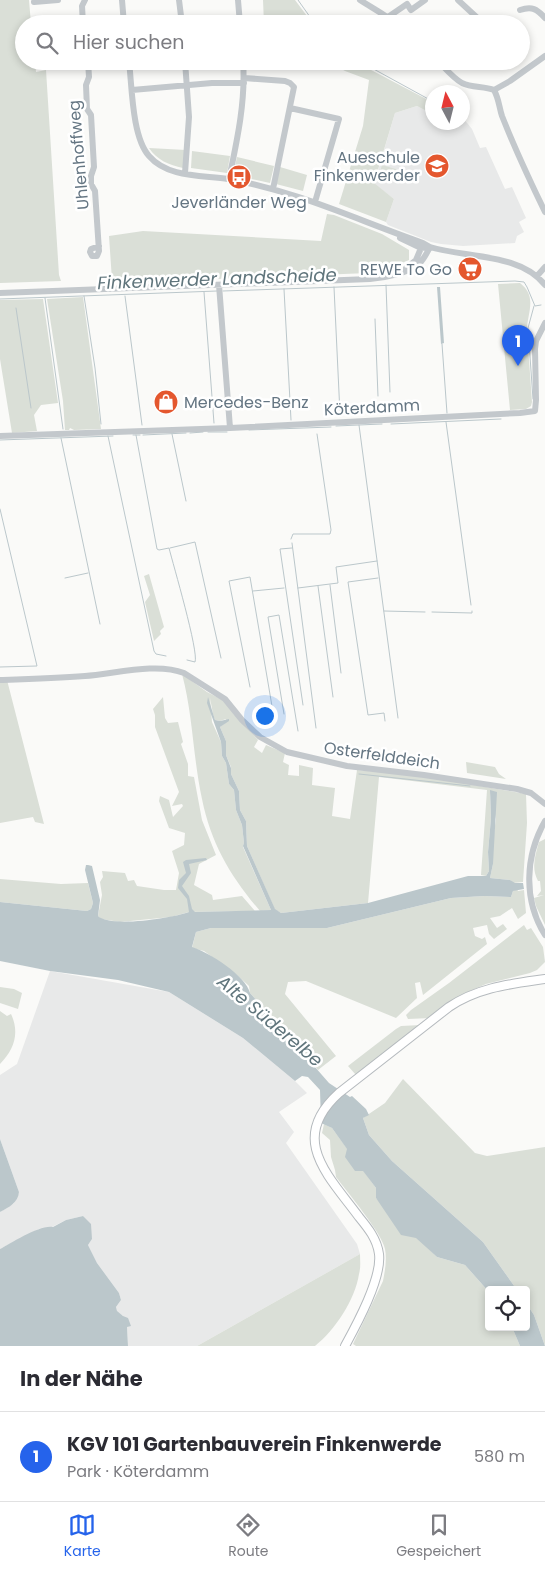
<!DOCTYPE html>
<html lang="de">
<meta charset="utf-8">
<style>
:root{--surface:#fff;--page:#f2f2f3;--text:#2b2b33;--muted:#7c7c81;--line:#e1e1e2;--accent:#2563eb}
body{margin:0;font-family:Poppins,sans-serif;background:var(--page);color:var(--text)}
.controls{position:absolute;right:15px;bottom:15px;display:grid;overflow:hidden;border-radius:5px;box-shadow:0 2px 8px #0003}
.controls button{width:45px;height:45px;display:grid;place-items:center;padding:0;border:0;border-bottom:1px solid var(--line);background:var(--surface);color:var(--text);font:25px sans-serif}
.compass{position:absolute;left:425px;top:85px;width:45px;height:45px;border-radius:50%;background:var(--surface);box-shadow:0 2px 8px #0003;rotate:353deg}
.you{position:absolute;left:264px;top:715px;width:18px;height:18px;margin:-12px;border:4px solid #fff;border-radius:50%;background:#1a73e8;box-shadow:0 0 0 8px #1a73e833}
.badge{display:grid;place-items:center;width:32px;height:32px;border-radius:50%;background:var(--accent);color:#fff;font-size:16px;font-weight:700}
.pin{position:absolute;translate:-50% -41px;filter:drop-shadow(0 1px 2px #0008)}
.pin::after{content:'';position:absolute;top:26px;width:18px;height:15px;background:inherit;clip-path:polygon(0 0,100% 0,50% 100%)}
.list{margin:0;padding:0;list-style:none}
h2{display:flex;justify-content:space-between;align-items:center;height:65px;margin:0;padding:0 20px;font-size:21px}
h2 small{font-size:16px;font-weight:400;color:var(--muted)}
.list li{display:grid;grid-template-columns:32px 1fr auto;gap:15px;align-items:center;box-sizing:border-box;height:90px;padding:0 20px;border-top:1px solid var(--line)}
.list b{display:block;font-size:19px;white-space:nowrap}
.list p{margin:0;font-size:16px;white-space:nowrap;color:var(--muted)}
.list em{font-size:16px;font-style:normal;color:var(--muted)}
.icon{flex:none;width:28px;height:28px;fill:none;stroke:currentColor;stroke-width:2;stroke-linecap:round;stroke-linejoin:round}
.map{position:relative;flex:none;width:545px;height:1346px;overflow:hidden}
.search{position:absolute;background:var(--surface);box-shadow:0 2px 8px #0003;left:15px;right:15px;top:15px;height:55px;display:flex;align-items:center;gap:12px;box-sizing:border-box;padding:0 18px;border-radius:28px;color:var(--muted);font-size:19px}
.sheet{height:155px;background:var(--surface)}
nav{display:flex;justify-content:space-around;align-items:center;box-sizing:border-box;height:70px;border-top:1px solid var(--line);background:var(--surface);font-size:14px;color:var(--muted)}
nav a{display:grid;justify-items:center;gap:2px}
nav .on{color:var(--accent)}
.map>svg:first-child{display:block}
.built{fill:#e8e9e9}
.green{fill:#dadfd7}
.water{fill:#bbc7cb}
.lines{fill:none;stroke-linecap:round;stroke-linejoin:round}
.stream{stroke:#bbc7cb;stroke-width:1}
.major-casing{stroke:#b5babe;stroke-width:10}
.minor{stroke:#c3c8cc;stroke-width:6}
.major{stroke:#fff;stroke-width:8}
.labels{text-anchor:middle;stroke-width:5;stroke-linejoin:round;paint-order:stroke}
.street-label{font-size:16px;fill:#657683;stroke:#fff}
.poi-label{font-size:16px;fill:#657683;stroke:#fff;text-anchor:end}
.water-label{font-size:18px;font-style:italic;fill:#60757c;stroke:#fff}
</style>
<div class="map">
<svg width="545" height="1346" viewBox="0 0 545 1346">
<rect width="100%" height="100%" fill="#fafaf8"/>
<path class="built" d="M417 106 432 114V122H462L463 118 472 129 480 148 486 147 505 189 512 187 526 218 519 222 524 232 517 236 515 243 463 246 441 244 431 242 388 225 386 222 394 199 374 184 395 113Z
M50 971 169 992 243 1038 295 1081 307 1093 279 1112 294 1132 286 1143 357 1244 360 1254 197 1346H128L127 1327 123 1316 117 1312 116 1307 121 1300 119 1293 97 1263 88 1245 92 1239 83 1216 66 1220 52 1227 39 1229 0 1249V1212L13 1204 16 1200 19 1192 0 1139V1075L17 1064Z"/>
<path class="green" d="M0 0H29L31 24H24V61H35L36 72 46 70 59 275 61 281 0 283Z
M263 0H295L313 24H264Z
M327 61H354L432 102V114L417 106 395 113 374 183 394 199 386 222 339 204 363 126 369 80 345 71Z
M149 148 186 150 183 168C169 165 157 160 149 148Z
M192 151 230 156 227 173 191 168Z
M237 157 274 166 270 183 233 175Z
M382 165 409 173 406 183 379 175Z
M280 167 307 175 303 191 276 184Z
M327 214 334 215 382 234 409 250V260L392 267 369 273 137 282 121 279 112 280 109 236 143 231 321 241Z
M520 283C538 297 527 313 527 331L532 402 531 406 526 409 510 410 498 284Z
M83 297 101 429 74 430 70 428 69 430H65L63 401 47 299Z
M43 299 58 403 41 405 34 415 37 431 12 433 0 359V300Z
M149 574 164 627 160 631 161 634 154 641 145 602 150 595 144 576Z
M182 674 207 692 223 700 258 740 254 747 262 753 266 745 285 753 283 762 289 765 288 775 299 776V765L313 768 312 785 335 788 332 816 350 819 357 770 424 776 526 794 527 823 523 882 513 883 510 880 490 878 493 864V840L496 819 490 791 491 818 488 852 489 871 486 876 481 875 487 790 379 777 368 903 281 913 275 910 247 846 246 821 240 810 239 791 231 774V767L226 755V741L220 727 225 723 226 719 220 721 215 720 213 714 210 698 212 722 221 742 222 756 226 763 229 784 234 790 236 810 242 825 244 843 243 847 271 910 260 911C231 877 211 844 202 799 193 758 193 715 182 674Z
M0 680H7L44 824 35 822 33 817 0 823Z
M163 697 165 718 168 723 178 722 183 742 181 744 188 764V776L194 777 202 820 216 855 199 864 194 885 212 895 213 900 242 896 255 911 189 912 171 917 120 922 101 919 98 916 102 895 100 882 103 877 102 871 125 873 128 881 134 880 137 886 164 890H176L179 873 172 851 184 845 185 833 169 828 159 801 160 796 169 800 173 817 183 806 182 804 172 806 179 792 155 727V715L153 709Z
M466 762 495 767 499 774 506 779 467 773Z
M545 839V925L536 906 534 898 544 895 537 896 541 891 540 881H538C531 868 535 856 539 842Z
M0 879 61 884 88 883 93 903 91 909 87 911 0 902Z
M517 889 518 891 524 890 526 913 518 919 512 908 500 916 490 918 497 928 503 924 507 929 494 939 489 934 487 925 473 928 475 936 482 939 485 937 487 944 423 995 420 982 415 983 417 998 396 1018 306 981 288 982 285 994 336 1056 318 1070 250 993 249 986 237 975 204 951 192 948 196 932 211 928H327L451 898 484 896 511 897 513 891Z
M524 925 527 930 531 928 543 947 545 962 537 970 530 973 486 984 470 991 459 996 431 1018 408 1019 406 1015 411 1010 449 983Z
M0 987 14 989 22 993 18 1009 0 1003Z
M0 1011 7 1016 11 1014C20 1033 14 1050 0 1064Z
M421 1025 356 1075 348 1066 396 1029 401 1026Z
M403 1079 475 1153 487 1156 545 1147V1346L534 1315 526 1303V1290H517L483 1242 392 1161 369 1135 363 1118 385 1103Z
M324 1124 332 1128 376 1188V1198L437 1257 465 1265 489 1292V1327H512L520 1346H356L353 1344 383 1281C385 1271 387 1259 385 1249 382 1233 347 1192 336 1177L335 1170 331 1157 330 1140 322 1133Z
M360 1254C360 1260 361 1267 359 1274 355 1300 335 1330 315 1346H197Z"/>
<path class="water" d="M437 287H440L444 343 441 344Z
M208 697 215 720 220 721 229 719V721L220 727 226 741V755L231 768V774L239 791 240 810 246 821 247 846 275 909 281 913 368 903 468 876H486L489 871 488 852 491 818 490 790 497 792 493 864 490 878 510 880 515 883H523L524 889 513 891 511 897 484 896 451 898 327 928H211L196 932 192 947C209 952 246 976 250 993L329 1083 350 1097 352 1096 366 1109 369 1115 363 1118 369 1135 392 1161 483 1242 517 1290H489V1292L465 1265 437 1257 416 1238 401 1235 376 1198V1188L363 1171H355L345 1157 347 1149 332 1128 321 1123 320 1090 308 1077 302 1076 295 1081 243 1038 169 992 118 980 50 971 0 961V902L87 911 91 909 93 903 85 870 86 865H88L92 866 100 900 98 916C110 928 173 918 189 912L187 899 178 888 179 880 186 873 183 862 186 860 206 858 207 860 189 864 191 873 182 886 189 896 192 909 195 912 271 910 243 846 244 843 242 825 236 810 234 790 229 784 226 763 222 756 221 742 207 703Z
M0 1139 19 1192C18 1203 9 1207 0 1212Z
M83 1216 91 1224 92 1239 88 1245 97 1263 119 1293 121 1300 116 1307 117 1311 123 1316 128 1318 131 1326 127 1327 128 1346H0V1249C11 1243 41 1224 53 1227L66 1220Z
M526 1303 534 1315 545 1346H520L512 1327H526Z"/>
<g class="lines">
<path class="stream" d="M298 0 315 24
M359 61 432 101
M462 113 463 114
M386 285 390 392
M334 287 340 414
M284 289 291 420
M223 291 515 281 524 282 527 287 535 306 541 305
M204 292 214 423
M84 296 95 368 101 424
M125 296 142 425
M45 298 63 429
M0 299 217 291
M16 308 31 408
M375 319 378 396
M442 344 447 413
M533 399 528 328 534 306
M446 422 471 605
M391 424 501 419
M359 425 398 718
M336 426 382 424
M249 430 331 427
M208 432H227
M190 433 203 432
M172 434 186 501
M133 435H140
M136 435 157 549 159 550 169 548C173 564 199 652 195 662L187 660
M143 435 186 433
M108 436 154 651 156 654 166 656
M61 438 100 624
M0 440 113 436
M0 509 37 666 0 667
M291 539 293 534H330L331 530 317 434
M292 543 316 728
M170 548 195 542 221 658
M292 548 280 549 303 705
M65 578 88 573
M378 578 348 582 368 715 384 713 385 721
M330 585 341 673
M318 586 333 697
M298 588 338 583 336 567 377 561
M253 591 284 588
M384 611 425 612
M432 612 472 613V611
M250 687 229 581 250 577 273 712
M284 714 268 617 279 615 298 731
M359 774 470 786"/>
<defs>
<path id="major" d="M345 1346C357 1324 382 1278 379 1254 377 1239 368 1228 359 1217 328 1175 288 1139 339 1093L449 1007C479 987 511 984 545 979"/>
</defs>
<use href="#major" class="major-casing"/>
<path class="minor" d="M122 0 124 24
M179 0 182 24
M238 0 240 24
M360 0C372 8 385 14 396 24
M458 0 484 24
M34 2 58 0
M520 10C532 6 537 9 545 18
M388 17 407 4 411 10 425 0
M83 24 82 6 85 0
M88 61 89 77 86 85 87 109 91 115 94 167 91 176V184L95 191 99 251 97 256H92L90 252 91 249 99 246
M129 61C132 87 132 137 149 156 168 178 202 175 228 179 297 191 357 220 423 243L430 247C466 258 520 253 545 285
M438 61C445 68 453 78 462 83 472 88 484 86 494 90 499 99 499 107 502 116 515 149 530 181 545 212
M244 78 285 81 290 83 294 87 273 189
M132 90 212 83H244
M494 90 510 81 545 56
M290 108 339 119 315 202
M185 173 189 117 185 61
M229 179C237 141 246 100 243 61
M400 238 421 248 430 247
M406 268 416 260 421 248
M537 276 545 267
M219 285 230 428
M0 293 370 279C383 278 409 273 419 264 424 259 427 253 430 247
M0 436 230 428 520 413 535 411 536 400 535 349 536 341 545 323
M0 680C28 679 57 678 85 676 114 674 156 662 184 673L225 699 242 720 260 737 287 752 347 766 424 775 517 789 531 793 545 804
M545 821C525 856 523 900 545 935"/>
<use href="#major" class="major"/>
</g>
<defs>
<symbol id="school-disc" viewBox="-11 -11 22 22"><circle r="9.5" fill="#e4572e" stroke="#fff"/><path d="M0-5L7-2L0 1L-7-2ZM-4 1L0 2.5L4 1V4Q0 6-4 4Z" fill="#fff"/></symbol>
<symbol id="bus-disc" viewBox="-11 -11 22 22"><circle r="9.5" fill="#e4572e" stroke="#fff"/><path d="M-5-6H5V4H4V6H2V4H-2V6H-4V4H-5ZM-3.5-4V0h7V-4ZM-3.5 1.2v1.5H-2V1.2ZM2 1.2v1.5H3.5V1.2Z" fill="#fff"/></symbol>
<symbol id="supermarket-disc" viewBox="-11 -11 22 22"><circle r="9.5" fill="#e4572e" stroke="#fff"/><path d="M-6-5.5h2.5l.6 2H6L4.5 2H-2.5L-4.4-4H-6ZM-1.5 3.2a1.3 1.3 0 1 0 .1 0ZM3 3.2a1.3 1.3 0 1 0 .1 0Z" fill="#fff"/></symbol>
<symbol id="shop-disc" viewBox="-11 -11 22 22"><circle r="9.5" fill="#e4572e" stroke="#fff"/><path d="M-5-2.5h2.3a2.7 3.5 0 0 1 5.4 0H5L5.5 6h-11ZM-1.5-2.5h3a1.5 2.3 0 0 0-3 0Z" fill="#fff"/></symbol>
</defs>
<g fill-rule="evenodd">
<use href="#school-disc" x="423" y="152" width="28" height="28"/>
<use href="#bus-disc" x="225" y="163" width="28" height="28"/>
<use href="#supermarket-disc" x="456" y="255" width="28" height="28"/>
<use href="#shop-disc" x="152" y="388" width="28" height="28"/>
</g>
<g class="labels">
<g class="street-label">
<text transform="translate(78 155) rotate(-95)" y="6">Uhlenhoffweg</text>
<text transform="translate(372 407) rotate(-3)" y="6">Köterdamm</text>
<text transform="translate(382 755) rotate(8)" y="6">Osterfelddeich</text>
</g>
<g class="poi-label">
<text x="420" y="163">Aueschule<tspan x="420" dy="18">Finkenwerder</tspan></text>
<text x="239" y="208" text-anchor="middle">Jeverländer Weg</text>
<text x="452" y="275">REWE To Go</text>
<text x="184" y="408" text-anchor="start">Mercedes-Benz</text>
</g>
<g class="water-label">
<text transform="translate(217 279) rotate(-2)" y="6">Finkenwerder Landscheide</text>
<text transform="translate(270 1021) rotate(40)" y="6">Alte Süderelbe</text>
</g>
</g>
</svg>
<div class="controls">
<button><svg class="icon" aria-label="locate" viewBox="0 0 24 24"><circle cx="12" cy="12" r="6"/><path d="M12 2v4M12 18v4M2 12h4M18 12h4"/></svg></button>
</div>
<svg class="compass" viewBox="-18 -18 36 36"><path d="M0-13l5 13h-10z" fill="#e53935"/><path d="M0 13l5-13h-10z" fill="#7c7c81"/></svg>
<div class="you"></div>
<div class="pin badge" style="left:518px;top:366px">1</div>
<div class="search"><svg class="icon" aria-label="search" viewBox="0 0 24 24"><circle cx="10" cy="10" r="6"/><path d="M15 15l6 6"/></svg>Hier suchen</div>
</div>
<section class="sheet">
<h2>In der Nähe<small></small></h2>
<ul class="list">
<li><span class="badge">1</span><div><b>KGV 101 Gartenbauverein Finkenwerde</b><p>Park · Köterdamm</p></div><em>580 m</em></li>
</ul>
</section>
<nav>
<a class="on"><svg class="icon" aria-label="map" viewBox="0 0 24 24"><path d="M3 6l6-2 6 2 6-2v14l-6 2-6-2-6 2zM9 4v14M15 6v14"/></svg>Karte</a>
<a><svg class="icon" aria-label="directions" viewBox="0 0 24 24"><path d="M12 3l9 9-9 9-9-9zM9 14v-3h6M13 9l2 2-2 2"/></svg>Route</a>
<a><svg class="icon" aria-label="saved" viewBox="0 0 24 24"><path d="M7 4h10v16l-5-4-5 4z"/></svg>Gespeichert</a>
</nav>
